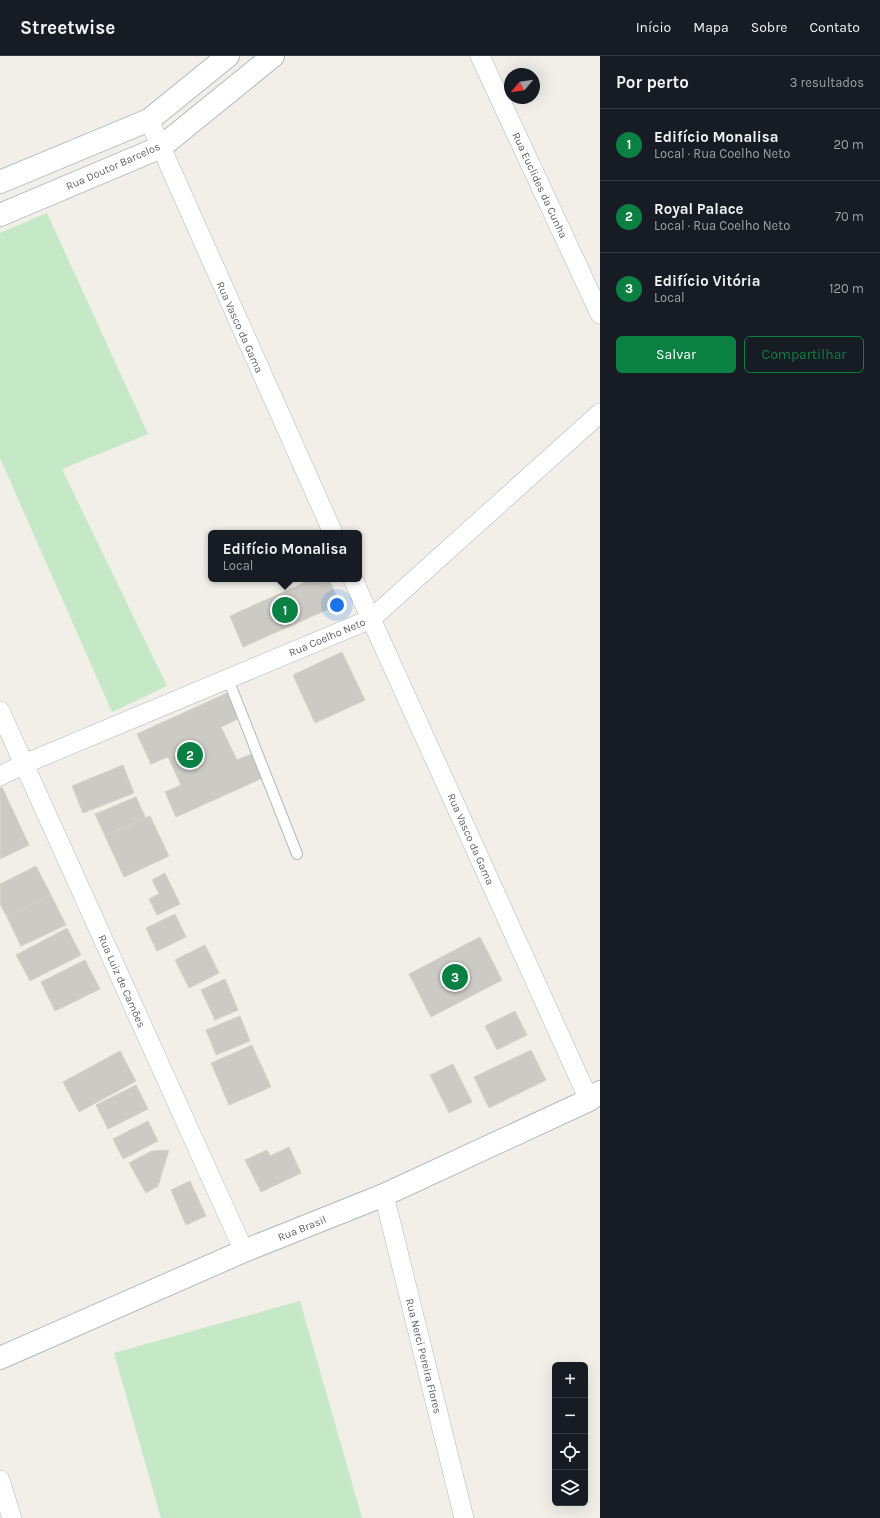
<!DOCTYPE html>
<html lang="pt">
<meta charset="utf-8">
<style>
:root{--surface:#171b24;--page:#20242c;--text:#f1f3f6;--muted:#9ea1a6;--line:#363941;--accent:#0b8043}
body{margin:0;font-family:Karla,sans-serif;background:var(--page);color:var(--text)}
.controls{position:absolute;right:12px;bottom:12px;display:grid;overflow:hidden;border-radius:6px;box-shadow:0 4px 16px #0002}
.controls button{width:36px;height:36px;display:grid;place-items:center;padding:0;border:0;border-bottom:1px solid var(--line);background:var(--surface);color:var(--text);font:20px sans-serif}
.compass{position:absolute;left:504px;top:12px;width:36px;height:36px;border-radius:50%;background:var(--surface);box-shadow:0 4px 16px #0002;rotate:241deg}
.you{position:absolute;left:337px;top:549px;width:14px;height:14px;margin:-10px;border:3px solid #fff;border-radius:50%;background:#1a73e8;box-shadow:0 0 0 6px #1a73e833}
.badge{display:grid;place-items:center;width:26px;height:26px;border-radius:50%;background:var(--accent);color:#fff;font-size:13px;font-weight:700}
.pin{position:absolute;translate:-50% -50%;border:2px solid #fff;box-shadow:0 1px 4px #0006}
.popup{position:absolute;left:208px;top:474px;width:154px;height:52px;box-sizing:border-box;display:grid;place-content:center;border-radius:6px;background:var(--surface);filter:drop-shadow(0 1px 3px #0005);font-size:13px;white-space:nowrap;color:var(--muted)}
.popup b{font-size:15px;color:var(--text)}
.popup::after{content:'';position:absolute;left:50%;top:100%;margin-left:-8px;border:8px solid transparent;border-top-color:var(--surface)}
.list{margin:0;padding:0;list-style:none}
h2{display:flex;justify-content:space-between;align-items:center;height:52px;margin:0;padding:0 16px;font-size:17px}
h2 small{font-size:13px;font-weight:400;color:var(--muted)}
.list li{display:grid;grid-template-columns:26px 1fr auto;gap:12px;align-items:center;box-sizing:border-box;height:72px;padding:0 16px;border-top:1px solid var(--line)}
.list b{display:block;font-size:15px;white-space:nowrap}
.list p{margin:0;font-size:13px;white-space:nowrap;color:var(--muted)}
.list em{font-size:13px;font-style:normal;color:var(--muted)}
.actions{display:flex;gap:8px;padding:12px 16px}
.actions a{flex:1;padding:9px 0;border:1px solid var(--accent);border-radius:6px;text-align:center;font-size:14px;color:var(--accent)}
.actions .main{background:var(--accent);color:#fff}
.icon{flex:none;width:22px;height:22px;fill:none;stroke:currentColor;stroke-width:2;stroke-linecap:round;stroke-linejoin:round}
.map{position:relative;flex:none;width:600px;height:1462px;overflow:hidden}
header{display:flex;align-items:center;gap:24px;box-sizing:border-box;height:56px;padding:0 20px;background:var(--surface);border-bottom:1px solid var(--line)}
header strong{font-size:19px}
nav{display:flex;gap:22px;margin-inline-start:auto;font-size:14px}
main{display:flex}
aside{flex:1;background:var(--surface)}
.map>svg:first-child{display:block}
.green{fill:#c5e8c6}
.building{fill:#cccac5;stroke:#d6d2c6}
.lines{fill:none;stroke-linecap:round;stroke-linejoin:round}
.lane-casing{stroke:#b5b7bc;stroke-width:12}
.street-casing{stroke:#b5b7bc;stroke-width:20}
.secondary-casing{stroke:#b6b9bf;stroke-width:24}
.lane{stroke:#fff;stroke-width:10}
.street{stroke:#fff;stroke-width:19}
.secondary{stroke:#fff;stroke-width:22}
.labels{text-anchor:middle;stroke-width:4;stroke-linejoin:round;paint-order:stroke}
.street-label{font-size:11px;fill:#5f6268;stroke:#fff}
</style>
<header>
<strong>Streetwise</strong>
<nav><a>Início</a><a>Mapa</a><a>Sobre</a><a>Contato</a></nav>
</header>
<main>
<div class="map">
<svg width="600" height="1462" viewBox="0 0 600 1462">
<rect width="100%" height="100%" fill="#f1efe8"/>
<path class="green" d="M47 157 148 378 62 413 167 630 112 656 0 402V177Z
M300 1245 362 1462H161L114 1297Z"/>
<path class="building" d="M312 523H329L340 548 243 591 230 560Z
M342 596 365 644 315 667 293 619Z
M227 637 238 663 221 671 237 704 254 697 265 721 176 761 165 736 181 729 168 701 151 708 137 678Z
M123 709 134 737 83 757 72 730Z
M2 731 29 789 0 803V732Z
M136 741 146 763 105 780 95 758Z
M150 760 169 800 124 821 105 780Z
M36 810 51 839 7 861 0 848V828Z
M165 817 180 848 157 859 149 843 159 838 152 824Z
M51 839 66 869 21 890 7 861Z
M175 858 186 881 157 895 146 872Z
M67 872 81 899 30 925 16 899Z
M480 881 502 924 431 961 409 918Z
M205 889 219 917 189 932 175 904Z
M85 904 100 933 55 955 41 926Z
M225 923 238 954 215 964 201 934Z
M515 955 527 979 497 994 485 970Z
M240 960 250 985 216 999 206 974Z
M252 989 271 1031 229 1049 211 1007Z
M531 994 546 1024 489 1052 474 1021Z
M120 995 136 1025 79 1056 63 1026Z
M453 1008 472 1046 449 1057 430 1019Z
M136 1029 148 1053 108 1073 96 1049Z
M148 1065 158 1085 123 1103 113 1083Z
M289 1091 301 1117 261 1136 245 1104 267 1094 270 1100Z
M169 1094 158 1130 146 1137 129 1107 152 1095Z
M190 1125 206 1160 186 1169 171 1134Z"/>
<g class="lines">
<defs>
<path id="lane" d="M228 623 297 798"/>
<path id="street" d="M480 0 600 258
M149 64 333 477
M353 523 589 1044
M0 655 244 1195
M0 720 24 708 371 563 600 357
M384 1139 464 1462
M0 1424 12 1462"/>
<path id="secondary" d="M0 126 149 64 228 0
M0 159 161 91 273 0
M0 1302 244 1195 384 1139 589 1044 600 1036"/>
</defs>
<use href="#lane" class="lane-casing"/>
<use href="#street" class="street-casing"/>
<use href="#secondary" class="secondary-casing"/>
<use href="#lane" class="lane"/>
<use href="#street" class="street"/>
<use href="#secondary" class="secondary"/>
</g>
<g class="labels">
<g class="street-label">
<text transform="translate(113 110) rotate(-24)" y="4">Rua Doutor Barcelos</text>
<text transform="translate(540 129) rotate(65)" y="4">Rua Euclides da Cunha</text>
<text transform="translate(240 271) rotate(66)" y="4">Rua Vasco da Gama</text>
<text transform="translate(327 581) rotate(-23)" y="4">Rua Coelho Neto</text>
<text transform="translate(471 783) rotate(66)" y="4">Rua Vasco da Gama</text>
<text transform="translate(122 925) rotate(66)" y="4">Rua Luiz de Camões</text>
<text transform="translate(302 1172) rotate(-22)" y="4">Rua Brasil</text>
<text transform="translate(424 1300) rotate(76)" y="4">Rua Nerci Pereira Flores</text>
</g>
</g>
</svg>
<div class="controls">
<button>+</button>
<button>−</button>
<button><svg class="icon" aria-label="locate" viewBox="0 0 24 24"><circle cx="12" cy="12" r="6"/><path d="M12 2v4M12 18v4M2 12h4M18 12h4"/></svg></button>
<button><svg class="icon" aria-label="layers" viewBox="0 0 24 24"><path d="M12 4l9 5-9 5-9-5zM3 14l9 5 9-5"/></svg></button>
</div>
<svg class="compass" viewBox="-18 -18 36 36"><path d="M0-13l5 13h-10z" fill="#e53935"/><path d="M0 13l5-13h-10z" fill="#9ea1a6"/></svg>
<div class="you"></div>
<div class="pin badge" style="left:285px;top:554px">1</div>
<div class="popup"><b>Edifício Monalisa</b>Local</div>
<div class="pin badge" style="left:190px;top:699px">2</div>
<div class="pin badge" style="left:455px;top:921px">3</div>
</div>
<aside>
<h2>Por perto<small>3 resultados</small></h2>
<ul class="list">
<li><span class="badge">1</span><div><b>Edifício Monalisa</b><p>Local · Rua Coelho Neto</p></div><em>20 m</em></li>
<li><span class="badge">2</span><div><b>Royal Palace</b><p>Local · Rua Coelho Neto</p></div><em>70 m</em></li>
<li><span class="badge">3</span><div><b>Edifício Vitória</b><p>Local</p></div><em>120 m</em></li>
</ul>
<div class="actions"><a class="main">Salvar</a><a>Compartilhar</a></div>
</aside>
</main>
